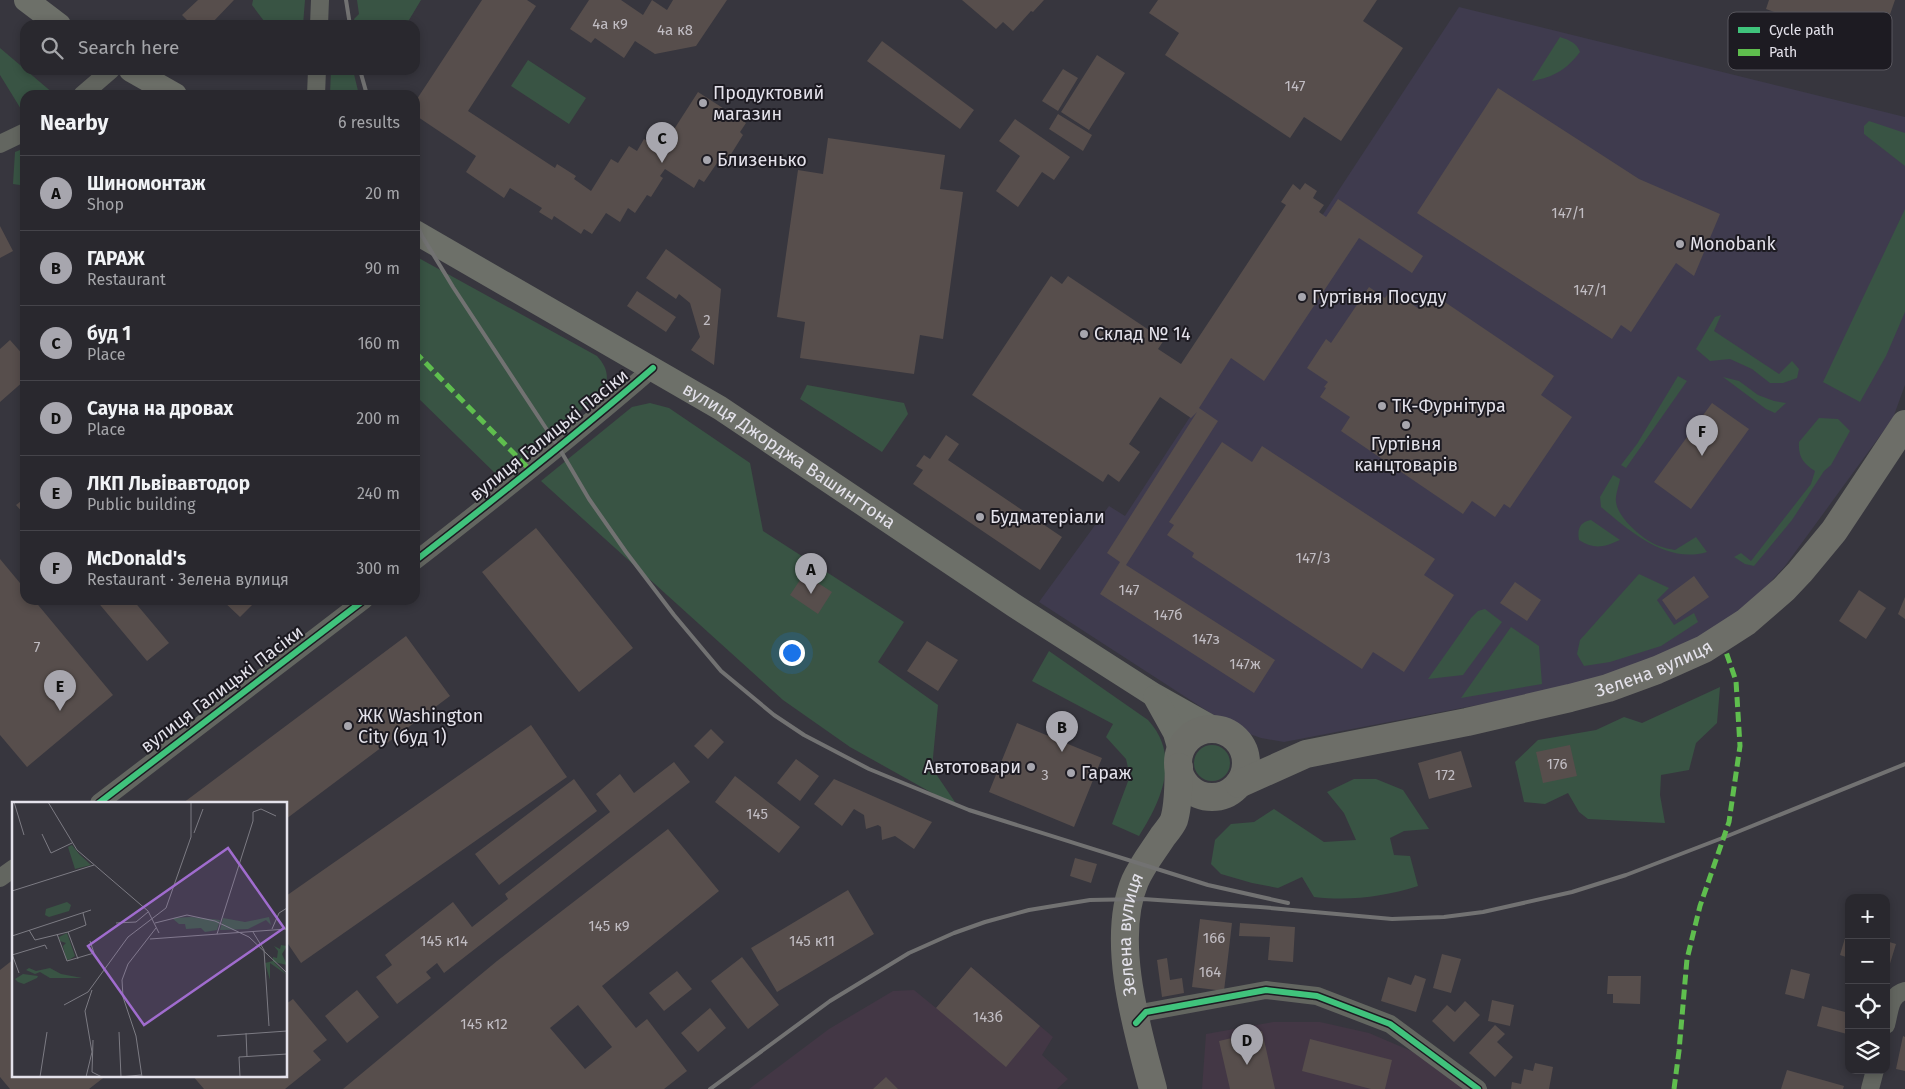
<!DOCTYPE html>
<meta charset="utf-8">
<style>
:root{--surface:#29282e;--page:#313036;--text:#f1f3f6;--muted:#a5a6aa;--line:#45444a;--accent:#a7a6ae}
body{margin:0;font-family:"Fira Sans",sans-serif;background:var(--page);color:var(--text)}
.controls{position:absolute;right:15px;bottom:15px;display:grid;overflow:hidden;border-radius:10px;box-shadow:0 2px 8px #0003}
.controls button{width:45px;height:45px;display:grid;place-items:center;padding:0;border:0;border-bottom:1px solid var(--line);background:var(--surface);color:var(--text);font:25px sans-serif}
.you{position:absolute;left:791px;top:652px;width:18px;height:18px;margin:-12px;border:4px solid #fff;border-radius:50%;background:#1a73e8;box-shadow:0 0 0 8px #1a73e833}
.badge{display:grid;place-items:center;width:32px;height:32px;border-radius:50%;background:var(--accent);color:#111;font-size:16px;font-weight:700}
.pin{position:absolute;translate:-50% -41px;filter:drop-shadow(0 1px 2px #0008)}
.pin::after{content:'';position:absolute;top:26px;width:18px;height:15px;background:inherit;clip-path:polygon(0 0,100% 0,50% 100%)}
.list{margin:0;padding:0;list-style:none}
h2{display:flex;justify-content:space-between;align-items:center;height:65px;margin:0;padding:0 20px;font-size:21px}
h2 small{font-size:16px;font-weight:400;color:var(--muted)}
.list li{display:grid;grid-template-columns:32px 1fr auto;gap:15px;align-items:center;box-sizing:border-box;height:75px;padding:0 20px;border-top:1px solid var(--line)}
.list b{display:block;font-size:19px;white-space:nowrap}
.list p{margin:0;font-size:16px;white-space:nowrap;color:var(--muted)}
.list em{font-size:16px;font-style:normal;color:var(--muted)}
.icon{flex:none;width:28px;height:28px;fill:none;stroke:currentColor;stroke-width:2;stroke-linecap:round;stroke-linejoin:round}
.map{position:relative;flex:none;width:1905px;height:1089px;overflow:hidden}
.search{position:absolute;background:var(--surface);box-shadow:0 2px 8px #0003;left:20px;top:20px;width:400px;height:55px;display:flex;align-items:center;gap:12px;box-sizing:border-box;padding:0 18px;border-radius:15px;color:var(--muted);font-size:19px}
.panel{position:absolute;background:var(--surface);box-shadow:0 2px 8px #0003;left:20px;top:90px;width:400px;height:515px;border-radius:15px}
.map>svg:first-child{display:block}
.built{fill:#3f3b4e}
.industrial{fill:#433745}
.green{fill:#395444}
.building{fill:#574e4c;fill-rule:evenodd}
.lines{fill:none;stroke-linecap:round;stroke-linejoin:round}
.street{stroke:#636660;stroke-width:18}
.secondary{stroke:#6d7069;stroke-width:24}
.primary{stroke:#6d6e68;stroke-width:28}
.rail{stroke:#727272;stroke-width:4}
.quiet{stroke:#5fbe4e;stroke-width:5;stroke-dasharray:10 5;stroke-linecap:butt}
.cycleway-casing{stroke:#1d1b22;stroke-width:9}
.cycleway{stroke:#40c37c;stroke-width:6}
.poi-dot{fill:#a7a6ae;stroke:#1d1b22;stroke-width:2}
.labels{text-anchor:middle;stroke-width:4;stroke-linejoin:round;paint-order:stroke}
.number-label{font-size:15px;fill:#c1bdc3}
.poi-label{font-size:18px;fill:#e4e2eb;stroke:#1d1b22;text-anchor:start}
.street-label{font-size:18px;fill:#e4e2eb;stroke:#1d1b22}
.inset-road{fill:none;stroke:#7c7b83;stroke-width:1}
.view{fill:#a06cce;fill-opacity:0.15;stroke:#a06cce;stroke-width:2.5}
.inset-edge{fill:none;stroke:#e4e2eb;stroke-width:2.5}
.key{fill:#1d1b22;stroke:#59575e;stroke-width:1}
.key-label{font-size:14px;fill:#e4e2eb}
</style>
<div class="map">
<svg width="1905" height="1089" viewBox="0 0 1905 1089">
<rect width="100%" height="100%" fill="#37363e"/>
<path class="built" d="M1459 7 1905 117V385L1893 418 1785 566 1735 621 1679 651 1562 689 1284 742 1261 738 1235 729 1039 602 1109 506 1125 516Z"/>
<path class="industrial" d="M971 967 1053 1037 1042 1055 1068 1079 1057 1089H749L829 1029 893 991 914 990 936 1008Z
M1273 1022H1320L1369 1033 1430 1059 1476 1089H1202L1206 1034Z"/>
<path class="green" d="M253 0H305L303 25H267L252 5Z
M357 0H421L406 25H356L354 19 359 14Z
M1560 37C1569 40 1577 43 1580 52 1566 70 1554 77 1532 81Z
M0 48 54 94 25 95 24 114 0 75Z
M528 60 586 98 569 124 511 86Z
M331 70H353L359 95H330Z
M1869 121 1905 133V166L1864 134V126Z
M25 148V174L20 185 13 184 15 152Z
M1905 209V312L1886 356 1860 402 1823 382Z
M415 256 597 356C608 368 610 379 602 393L499 477 415 395Z
M1721 315 1714 331 1779 374 1792 361 1799 369 1797 378 1783 383H1770L1752 369 1730 359 1710 361 1696 349 1715 317Z
M1678 376 1687 381 1626 468 1621 465 1637 444Z
M1723 377 1739 381 1758 395 1774 401 1786 403 1775 413 1766 409Z
M807 385 904 403 908 414 882 452 800 399Z
M650 403 669 408 750 463 763 531 904 622 878 662 938 705 932 768 959 808 850 747 783 700 541 481 632 407Z
M1819 418 1838 419 1850 431 1831 465 1824 471 1792 520 1754 566 1745 564 1734 557 1741 553 1751 561 1811 484 1815 471C1803 464 1798 456 1799 442Z
M1613 475 1620 479C1619 486 1615 495 1616 502 1618 519 1645 541 1659 546 1664 548 1670 549 1675 550L1696 537 1707 552C1667 564 1631 532 1601 507L1600 497Z
M1591 520 1620 540C1604 547 1595 550 1579 540 1577 529 1580 522 1591 520Z
M1639 574 1669 588 1657 600 1674 625 1694 613 1698 622 1661 646 1610 662 1584 666 1577 654 1580 640Z
M1485 609 1502 622 1463 675 1428 679 1471 618 1478 611Z
M1511 627 1539 646 1542 684 1461 698Z
M1049 651 1148 720C1181 756 1162 800 1139 836L1112 824 1130 776 1126 759 1106 737 1113 724 1032 681Z
M1720 687 1717 723 1696 743 1689 770 1661 775 1660 795 1665 823 1588 819 1579 812 1568 793 1545 804 1524 802 1515 762 1538 740 1596 730 1624 717 1642 723Z
M1194 763a18 18 0 1 1 36 0a18 18 0 1 1-36 0Z
M1354 779H1376L1403 790 1429 829 1404 831 1390 838 1394 855 1410 856 1418 886C1383 897 1350 901 1314 897L1302 877 1278 888 1252 883 1221 874 1211 864 1215 840 1231 824 1254 822 1274 809 1324 842 1356 840 1344 813 1327 792Z"/>
<path class="building" d="M198 0H234L211 24 212 25H192L182 15Z
M482 0H527L536 6 468 111 555 168 557 164 576 176 574 179 591 191 611 159 618 163 629 146 637 151 644 139 651 143 655 137 670 146 676 137 671 134 698 92 746 123 740 132 743 135 723 167 717 163 704 182 699 179 694 188 665 169 660 176 663 178 651 197 647 195 635 213 628 208 620 222 606 213 592 234 584 229 581 234 554 216 552 220 539 212 542 208 510 188 504 198 466 172 476 156 415 115V102Z
M589 0H621L643 15 652 0 667 10 673 0H727L696 46 655 54 635 41 624 58 595 38 591 43 570 29Z
M962 0H1044L1033 12 1031 11 1013 31 1003 22 996 29Z
M1158 0H1377L1363 21 1403 48 1341 141 1304 117 1290 138 1165 55 1179 33 1149 13Z
M1769 0H1895L1878 49 1766 9Z
M882 41 974 110 960 129 867 61Z
M1097 55 1125 73 1089 130 1061 112Z
M1063 69 1078 78 1058 111 1042 101Z
M1498 88 1639 179 1720 214 1694 276 1676 263 1631 332 1621 325 1612 339 1417 213Z
M1058 114 1092 135 1083 151 1049 129Z
M1015 119 1070 157 1054 180 1042 172 1018 207 996 191 1020 156 999 141Z
M828 138 945 155 940 189 963 192 943 339 920 335 914 374 800 358 805 322 777 317 798 170 823 174Z
M1305 183 1317 191 1313 198 1324 205 1319 212 1326 217 1338 199 1423 256 1412 273 1359 238 1264 381 1231 358 1199 408 1218 421 1126 565 1275 660 1254 693 1100 594 1120 562 1107 553 1197 412 1191 418 1160 397 1129 444 1140 452 1119 482 1108 474 1103 482 972 395 1051 276 1062 284 1068 276 1164 340 1158 349 1181 364 1286 205 1281 202 1293 184 1300 190Z
M0 226 13 251 0 258Z
M666 249 721 289 714 365 691 350 700 337 690 303 679 294 676 299 646 278Z
M1369 287 1385 298 1391 289 1419 309 1430 292 1554 376 1541 395 1572 417 1510 508 1504 504 1495 517 1472 501 1463 514 1341 431 1350 417 1320 397 1326 388 1324 387 1328 382 1307 368 1326 339 1331 343Z
M637 291 676 317 666 332 627 306Z
M10 340 25 357V380L0 402V349Z
M1712 403 1749 429 1691 509 1654 482Z
M946 435 959 444 948 460 1062 537 1040 570 913 484 923 470 916 466 924 455 930 459Z
M1222 442 1252 462 1262 446 1435 559 1424 575 1454 595 1404 672 1373 652 1362 669 1192 557 1194 553 1167 535 1174 525 1169 522Z
M25 498V515L16 505Z
M536 528 633 648 579 692 482 572Z
M0 559 25 589V600H34L113 695 27 767 0 735Z
M804 574 832 592 818 614 790 595Z
M1694 576 1709 597 1676 620 1662 600Z
M1515 582 1541 600 1527 621 1500 603Z
M1859 590 1886 608 1866 639 1839 621Z
M1905 597V619L1898 614Z
M96 600H133L169 643 147 661Z
M222 600H250L253 604 240 617Z
M406 636 450 696 286 819V803H183Z
M927 641 958 660 938 691 907 671Z
M1017 723 1102 758 1074 827 989 792Z
M531 725 567 777 301 963 286 941V896Z
M711 729 724 742 708 759 694 746Z
M1570 745 1577 776 1543 783 1536 752Z
M1461 751 1472 787 1429 799 1418 763Z
M796 759 819 776 800 801 777 783Z
M674 762 690 782 444 973 437 963 426 972 431 978 397 1004 376 977 392 965 385 955 453 902 472 927 508 899 505 894 610 812 596 794 620 774 634 793Z
M735 776 800 827 779 853 715 802Z
M574 779 597 811 499 885 475 854Z
M834 779 932 822 914 849 895 836 882 840 881 827 878 825 866 829 864 815 854 809 842 826 814 804Z
M668 829 719 891 602 986 636 1028 647 1019 687 1071 664 1089H343L497 961ZM578 1005 612 1047 585 1069 550 1028Z
M1075 858 1097 864 1091 883 1070 876Z
M848 890 874 934 777 992 751 948Z
M1200 919 1232 923 1224 991 1192 987Z
M1240 923 1295 927 1293 962 1268 960 1270 937 1239 936Z
M1848 928H1849V958L1840 955Z
M1886 941 1896 944 1888 970H1886Z
M1442 954 1461 959 1451 993 1433 988Z
M742 957 779 1005 748 1029 711 981Z
M1167 958 1170 980 1182 978 1184 993 1162 997 1157 960Z
M14 959V1075H107L89 1089H10L0 1077V970Z
M971 967 1040 1026 1006 1067 936 1008Z
M1791 969 1810 974 1804 999 1785 994Z
M677 971 692 989 664 1011 649 993Z
M1415 975 1426 979 1416 1012 1381 1001 1388 977 1411 985Z
M1608 976H1641L1640 1004 1613 1003V994H1607Z
M357 990 379 1017 347 1043 325 1016Z
M293 999 327 1040 313 1051 321 1060 285 1089H204L192 1075H286V1004Z
M1492 1000 1514 1005 1510 1026 1488 1021Z
M1465 1001 1480 1015 1454 1042 1432 1021 1447 1005 1455 1012Z
M1822 1006 1849 1013 1847 1034 1817 1026Z
M710 1008 726 1028 698 1052 681 1033Z
M1495 1025 1505 1034 1497 1042 1513 1057 1495 1077 1469 1053Z
M1262 1031 1275 1089H1230L1219 1041Z
M1903 1036 1905 1037V1071L1896 1069Z
M1310 1039 1392 1060 1385 1089H1371L1302 1071Z
M1535 1063 1553 1067 1549 1089H1511L1512 1082 1521 1084 1524 1069 1533 1071Z
M1787 1070 1844 1086 1843 1089H1781Z
M886 1077 898 1089H873Z"/>
<g class="lines">
<path class="street" d="M319 25 320 0
M82 95 111 70
M316 95 317 70
M0 144 25 132
M415 561C496 498 576 435 653 368
M99 803 364 600
M0 878 14 868
M1136 1023 1146 1012 1266 990 1317 996 1390 1024 1478 1089
M1886 1025C1890 1011 1889 995 1905 991
M1870 1089 1875 1070"/>
<g class="secondary">
<path d="M26 0 59 25"/>
<path d="M131 70 175 95"/>
<path id="s1" d="M415 232 720 408 1015 606 1154 695 1218 731"/>
<path d="M1155 697 1175 733 1180 750"/>
</g>
<g class="primary">
<circle cx="1212" cy="763" r="34"/>
<path id="s2" d="M1239 784 1306 754 1467 722 1570 698 1608 688 1657 670 1704 649 1746 622 1784 589 1800 572 1834 531 1905 424"/>
<path id="s3" d="M1153 1089C1137 1029 1110 940 1135 881 1142 865 1154 850 1163 836 1167 831 1172 825 1174 820 1179 804 1178 784 1179 767"/>
</g>
<path class="rail" d="M346 0 350 25
M360 70 367 95
M415 220 422 236 453 287 559 448 589 499 626 552 674 615 721 671 774 715 804 735 869 769 969 810 1208 885 1288 903
M710 1089 830 1001 909 953 954 933 985 922 1029 910 1090 900 1143 899 1260 907 1392 919 1444 917 1483 912 1572 892 1626 875 1725 837 1905 764"/>
<path class="quiet" d="M415 352 531 471
M1674 1089 1679 1051 1687 959 1700 906 1729 822 1740 746 1736 681 1725 649"/>
<defs>
<path id="cycleway" d="M415 561C496 498 576 435 653 368
M99 803 364 600
M1136 1023 1146 1012 1266 990 1317 996 1390 1024 1478 1089"/>
</defs>
<use href="#cycleway" class="cycleway-casing"/>
<use href="#cycleway" class="cycleway"/>
</g>
<g class="poi-dot">
<circle cx="703" cy="103" r="5"/>
<circle cx="707" cy="160" r="5"/>
<circle cx="1680" cy="244" r="5"/>
<circle cx="1302" cy="297" r="5"/>
<circle cx="1084" cy="334" r="5"/>
<circle cx="1382" cy="406" r="5"/>
<circle cx="1406" cy="425" r="5"/>
<circle cx="980" cy="517" r="5"/>
<circle cx="348" cy="726" r="5"/>
<circle cx="1031" cy="767" r="5"/>
<circle cx="1071" cy="773" r="5"/>
</g>
<g class="labels">
<g class="number-label">
<text x="610" y="29">4а к9</text>
<text x="675" y="35">4а к8</text>
<text x="1295" y="91">147</text>
<text x="1568" y="218">147/1</text>
<text x="1590" y="295">147/1</text>
<text x="707" y="325">2</text>
<text x="1313" y="563">147/3</text>
<text x="1129" y="595">147</text>
<text x="1168" y="620">147б</text>
<text x="1206" y="644">147з</text>
<text x="37" y="652">7</text>
<text x="1245" y="669">147ж</text>
<text x="1557" y="769">176</text>
<text x="1045" y="780">3</text>
<text x="1445" y="780">172</text>
<text x="757" y="819">145</text>
<text x="609" y="931">145 к9</text>
<text x="1214" y="943">166</text>
<text x="444" y="946">145 к14</text>
<text x="812" y="946">145 к11</text>
<text x="1210" y="977">164</text>
<text x="988" y="1022">143б</text>
<text x="484" y="1029">145 к12</text>
</g>
<g class="poi-label">
<text x="713" y="99">Продуктовий<tspan x="713" dy="21">магазин</tspan></text>
<text x="717" y="166">Близенько</text>
<text x="1690" y="250">Monobank</text>
<text x="1312" y="303">Гуртівня Посуду</text>
<text x="1094" y="340">Склад № 14</text>
<text x="1392" y="412">ТК-Фурнітура</text>
<text x="1406" y="450" text-anchor="middle">Гуртівня<tspan x="1406" dy="21">канцтоварів</tspan></text>
<text x="990" y="523">Будматеріали</text>
<text x="358" y="722">ЖК Washington<tspan x="358" dy="21">City (буд 1)</tspan></text>
<text x="1021" y="773" text-anchor="end">Автотовари</text>
<text x="1081" y="779">Гараж</text>
</g>
<g class="street-label">
<text transform="translate(549 435) rotate(-39)" y="6">вулиця Галицькі Пасіки</text>
<text dy="6" stroke="none"><textPath href="#s1" startOffset="436">вулиця Джорджа Вашингтона</textPath></text>
<text dy="6" stroke="none"><textPath href="#s2" startOffset="432">Зелена вулиця</textPath></text>
<text transform="translate(222 689) rotate(-37)" y="6">вулиця Галицькі Пасіки</text>
<text dy="6" stroke="none"><textPath href="#s3" startOffset="158">Зелена вулиця</textPath></text>
</g>
</g>
<g transform="translate(12 802)">
<rect width="275" height="275" fill="#37363e"/>
<path d="M60 43 67 52 79 63 63 67 56 45ZM55 100 59 103 57 109 37 115 33 113 34 107ZM179 115 208 118 205 128 193 130 189 126 174 127 173 122H167L160 116ZM257 115 259 123 254 118 236 127 208 128 211 116 233 120ZM55 131 63 154 57 158 54 157 51 144 54 141 48 139 47 135ZM269 143 275 144 270 152 275 163 262 160 275 173 258 161V178L253 161 261 159V155L265 156 266 149 262 144 268 147ZM17 166 24 169 38 166 49 172 70 176H38L28 170 23 172 14 168ZM11 172 26 174 25 176 12 182 6 180 3 177Z" fill="#395444"/>
<path class="inset-road" d="M2 0 12 33M36 0 65 48 136 109 147 131M182 31 191 7M30 32 39 51 60 41M0 89 82 63M104 121 124 120 136 110M143 121 175 113 203 119 237 135 275 171M260 127 267 111 275 106M17 128 23 138 56 130 74 123 71 111M56 130 66 157M241 130 252 148 257 224M45 132 55 159 82 151 78 139M205 132 241 19V10L249 7 264 14M0 134 79 108M138 137 275 127M0 152 7 171M0 153 33 143 35 147M52 203 76 190 116 135 154 106 179 35V0M107 230 109 275M234 231 235 255M205 234 275 229M81 238 80 270 90 275M28 275 35 230M74 275 80 250 73 209 80 188M108 275 129 273M130 275 124 234 111 195 110 178 116 162 144 126M228 275 227 255 275 252M258 275 275 274"/>
<path class="view" d="M216 46 272 126 132 223 76 144Z"/>
<rect width="275" height="275" class="inset-edge"/>
</g>
<rect x="1728" y="12" width="164" height="58" rx="8" class="key"/>
<rect x="1738" y="27" width="22" height="6" fill="#40c37c"/>
<rect x="1738" y="49" width="22" height="7" fill="#5fbe4e"/>
<g class="key-label">
<text x="1769" y="35">Cycle path</text>
<text x="1769" y="57">Path</text>
</g>
</svg>
<div class="controls">
<button>+</button>
<button>−</button>
<button><svg class="icon" aria-label="locate" viewBox="0 0 24 24"><circle cx="12" cy="12" r="6"/><path d="M12 2v4M12 18v4M2 12h4M18 12h4"/></svg></button>
<button><svg class="icon" aria-label="layers" viewBox="0 0 24 24"><path d="M12 4l9 5-9 5-9-5zM3 14l9 5 9-5"/></svg></button>
</div>
<div class="you"></div>
<div class="pin badge" style="left:811px;top:594px">A</div>
<div class="pin badge" style="left:1062px;top:752px">B</div>
<div class="pin badge" style="left:662px;top:163px">C</div>
<div class="pin badge" style="left:1247px;top:1065px">D</div>
<div class="pin badge" style="left:60px;top:711px">E</div>
<div class="pin badge" style="left:1702px;top:456px">F</div>
<div class="search"><svg class="icon" aria-label="search" viewBox="0 0 24 24"><circle cx="10" cy="10" r="6"/><path d="M15 15l6 6"/></svg>Search here</div>
<section class="panel">
<h2>Nearby<small>6 results</small></h2>
<ul class="list">
<li><span class="badge">A</span><div><b>Шиномонтаж</b><p>Shop</p></div><em>20 m</em></li>
<li><span class="badge">B</span><div><b>ГАРАЖ</b><p>Restaurant</p></div><em>90 m</em></li>
<li><span class="badge">C</span><div><b>буд 1</b><p>Place</p></div><em>160 m</em></li>
<li><span class="badge">D</span><div><b>Сауна на дровах</b><p>Place</p></div><em>200 m</em></li>
<li><span class="badge">E</span><div><b>ЛКП Львівавтодор</b><p>Public building</p></div><em>240 m</em></li>
<li><span class="badge">F</span><div><b>McDonald's</b><p>Restaurant · Зелена вулиця</p></div><em>300 m</em></li>
</ul>
</section>
</div>
